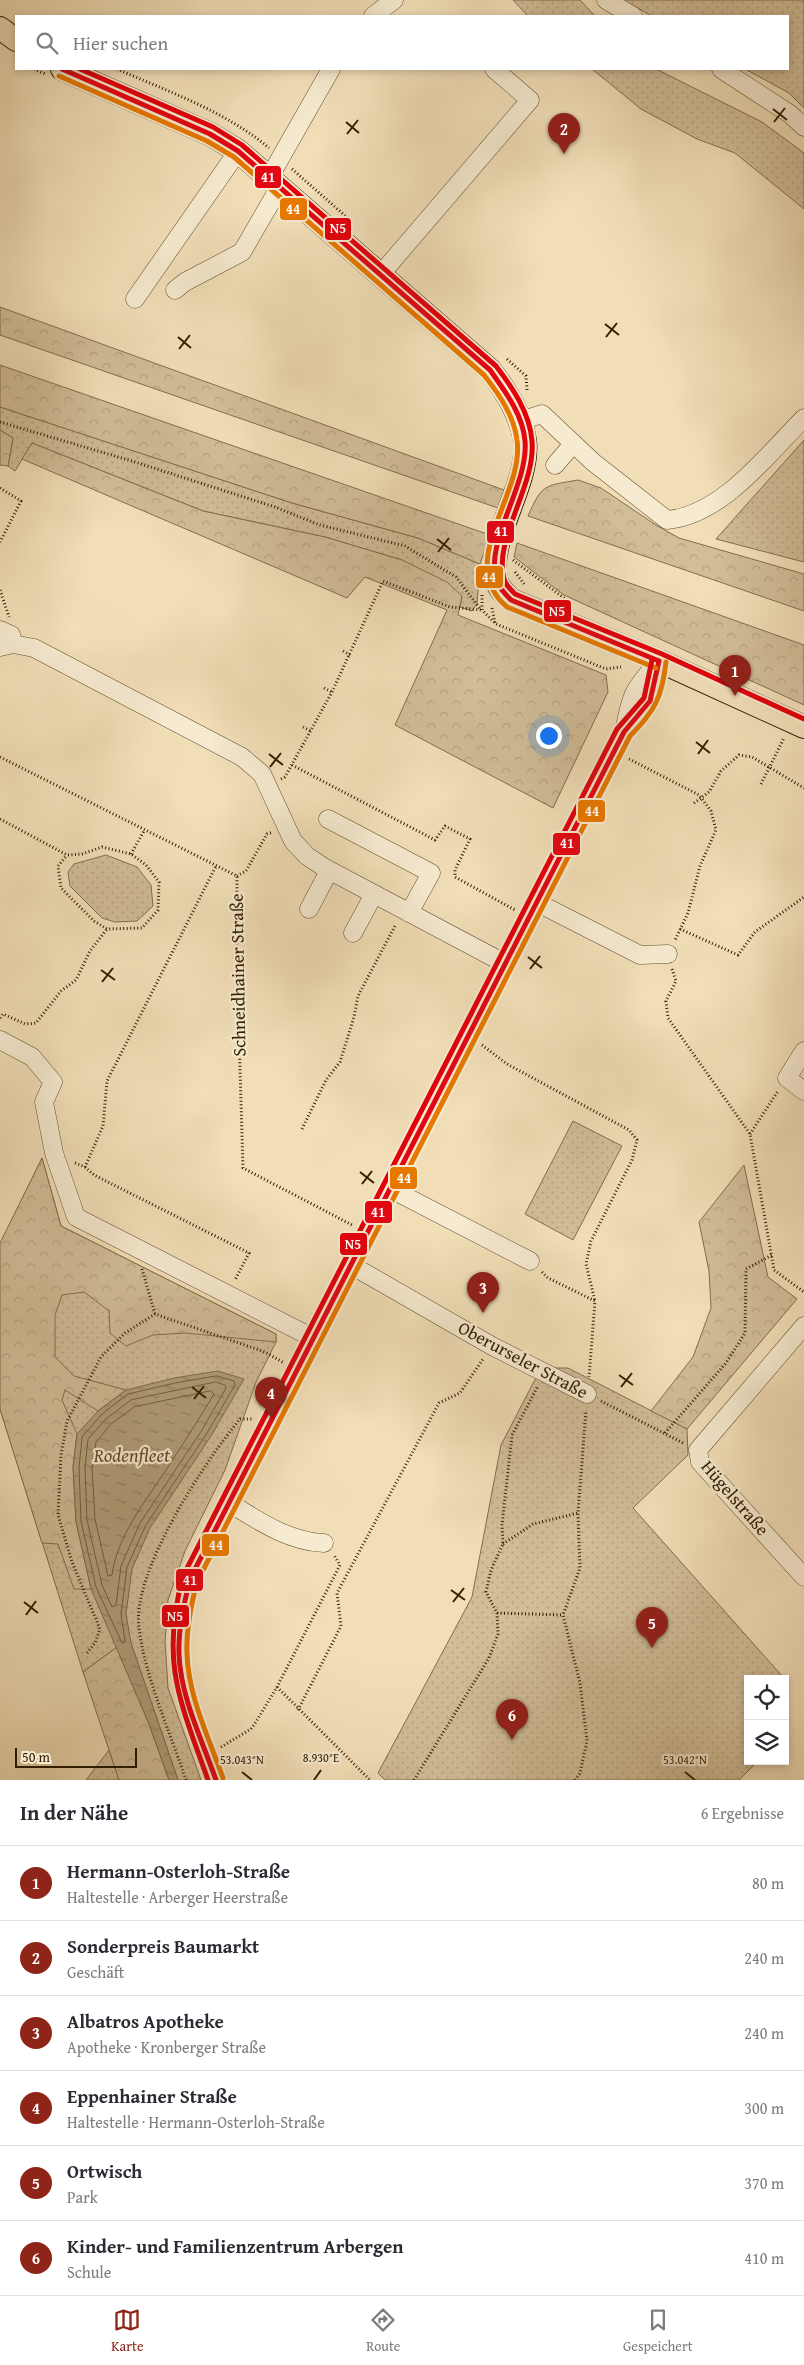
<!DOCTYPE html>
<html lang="de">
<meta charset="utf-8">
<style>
:root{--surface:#fff;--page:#f7f7f7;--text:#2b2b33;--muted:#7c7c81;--line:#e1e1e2;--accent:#8f2418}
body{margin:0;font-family:"Gentium Book Plus",serif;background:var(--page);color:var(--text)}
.controls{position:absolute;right:15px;bottom:15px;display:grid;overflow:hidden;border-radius:0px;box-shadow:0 2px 8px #0003}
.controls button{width:45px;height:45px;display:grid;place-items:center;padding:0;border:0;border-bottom:1px solid var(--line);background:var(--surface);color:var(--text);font:25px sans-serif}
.scale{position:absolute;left:15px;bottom:12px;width:122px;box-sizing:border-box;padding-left:5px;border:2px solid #331e00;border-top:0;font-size:14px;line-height:18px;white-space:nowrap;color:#331e00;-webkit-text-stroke:4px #f6ead0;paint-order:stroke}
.you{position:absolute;left:548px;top:735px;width:18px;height:18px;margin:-12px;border:4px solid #fff;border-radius:50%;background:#1a73e8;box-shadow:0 0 0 8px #1a73e833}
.badge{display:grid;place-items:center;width:32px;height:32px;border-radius:50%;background:var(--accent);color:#fff;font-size:16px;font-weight:700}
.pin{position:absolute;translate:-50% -41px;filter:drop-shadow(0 1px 2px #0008)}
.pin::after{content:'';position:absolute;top:26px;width:18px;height:15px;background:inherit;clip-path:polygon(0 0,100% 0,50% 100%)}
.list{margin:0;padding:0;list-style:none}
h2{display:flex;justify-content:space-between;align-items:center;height:65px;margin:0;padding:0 20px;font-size:21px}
h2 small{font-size:16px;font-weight:400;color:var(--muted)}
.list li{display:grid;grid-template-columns:32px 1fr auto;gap:15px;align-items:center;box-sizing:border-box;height:75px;padding:0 20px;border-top:1px solid var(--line)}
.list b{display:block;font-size:19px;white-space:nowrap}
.list p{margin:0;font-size:16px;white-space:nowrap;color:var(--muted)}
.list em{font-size:16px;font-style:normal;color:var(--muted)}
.icon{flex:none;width:28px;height:28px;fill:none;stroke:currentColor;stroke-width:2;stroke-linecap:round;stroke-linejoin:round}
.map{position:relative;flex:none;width:804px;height:1780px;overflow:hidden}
.search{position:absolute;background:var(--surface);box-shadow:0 2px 8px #0003;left:15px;right:15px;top:15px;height:55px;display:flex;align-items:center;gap:12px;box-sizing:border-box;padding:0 18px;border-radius:0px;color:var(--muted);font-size:19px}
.sheet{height:515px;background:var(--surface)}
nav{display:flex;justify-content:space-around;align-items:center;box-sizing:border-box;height:70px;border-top:1px solid var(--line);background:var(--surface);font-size:14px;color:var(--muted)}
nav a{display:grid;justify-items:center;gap:2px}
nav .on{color:var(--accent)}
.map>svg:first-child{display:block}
.grass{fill:url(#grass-dots);stroke:#826e4c}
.forest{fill:url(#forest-crowns);stroke:#826e4c}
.water{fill:url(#water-ripples);stroke:#7e6a49}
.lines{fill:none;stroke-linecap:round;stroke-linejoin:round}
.shore{stroke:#725e3c;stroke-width:1}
.minor-casing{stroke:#624e2e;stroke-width:19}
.major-casing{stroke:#331e00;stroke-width:24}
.path{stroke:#331e00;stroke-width:3;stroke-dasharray:1 2.5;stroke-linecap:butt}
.minor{stroke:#f6ead0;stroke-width:18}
.major{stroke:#f1deb7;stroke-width:22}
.bus-1-casing{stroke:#f6ead0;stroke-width:9}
.bus-2-casing{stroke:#f6ead0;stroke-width:9}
.bus-3-casing{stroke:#f6ead0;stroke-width:9}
.bus-1{stroke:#e30613;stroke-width:5}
.bus-2{stroke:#e67800;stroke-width:5}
.bus-3{stroke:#e3000b;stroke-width:5}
.ticks{fill:none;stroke:#331e00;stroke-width:2}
.labels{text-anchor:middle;stroke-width:4.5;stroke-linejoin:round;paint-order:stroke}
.street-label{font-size:18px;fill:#331e00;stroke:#f6ead0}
.water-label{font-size:19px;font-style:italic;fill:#5f4a2a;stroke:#f6ead0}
.ticks-label{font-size:12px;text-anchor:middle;fill:#331e00;stroke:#f6ead0;stroke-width:4.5;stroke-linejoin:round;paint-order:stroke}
.line-badge{stroke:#f6ead0;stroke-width:2}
.badge-label{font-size:14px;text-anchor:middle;font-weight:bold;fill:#fff}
</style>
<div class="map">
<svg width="804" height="1780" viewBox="0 0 804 1780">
<defs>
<pattern id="grass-dots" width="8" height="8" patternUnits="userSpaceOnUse" patternTransform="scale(1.25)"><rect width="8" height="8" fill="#d1bd98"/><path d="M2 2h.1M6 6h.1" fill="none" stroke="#b4a281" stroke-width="1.8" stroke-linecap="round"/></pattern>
<pattern id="forest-crowns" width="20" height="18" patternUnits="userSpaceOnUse" patternTransform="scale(1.25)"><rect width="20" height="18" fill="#d1bd98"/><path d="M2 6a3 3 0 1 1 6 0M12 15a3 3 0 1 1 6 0" fill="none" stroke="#b4a281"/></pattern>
<pattern id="water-ripples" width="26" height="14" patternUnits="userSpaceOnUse" patternTransform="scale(1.25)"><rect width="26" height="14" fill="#b09d79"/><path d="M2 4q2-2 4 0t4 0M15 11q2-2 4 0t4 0" fill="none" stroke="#907f61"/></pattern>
</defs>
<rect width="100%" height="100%" fill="#f1deb7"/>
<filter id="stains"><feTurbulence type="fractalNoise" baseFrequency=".004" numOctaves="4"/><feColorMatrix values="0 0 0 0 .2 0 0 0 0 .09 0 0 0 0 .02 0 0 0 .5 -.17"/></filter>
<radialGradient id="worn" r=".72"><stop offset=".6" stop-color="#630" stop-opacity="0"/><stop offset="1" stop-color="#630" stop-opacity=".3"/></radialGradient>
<path class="grass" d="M513 0H580L595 16H528Z
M623 0H804V108L789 93 745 69H788V16H652Z
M592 69H656L762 122 804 153V209L735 153 697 139 641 109Z
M0 407 292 503 418 538 480 564 477 604 472 611 460 607 462 596 402 560 325 537 203 511 32 443 15 471 8 466 13 438 0 430Z
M804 440V562L716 539Z
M106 855 137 867 151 885 153 906 137 921 115 922 102 918 70 886 68 872 74 864Z
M573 1121 622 1146 573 1240 525 1214Z
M42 1158 61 1226 276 1334V1342L256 1382 225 1470 185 1551 168 1600 165 1642 168 1688 201 1780H178L131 1644 117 1647 83 1672 0 1409V1245Z
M541 1368H568L687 1429 688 1455 633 1508 782 1676V1679H748V1761H758L739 1780H385L378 1773 472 1597 501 1445Z
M109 1750 119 1780H86Z"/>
<path class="forest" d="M0 307 504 490 498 508 0 335Z
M0 365 490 535 480 564 418 538 292 503 0 407Z
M0 430 13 438 8 466 0 465Z
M32 443 203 511 325 537 402 560 447 582 462 596 458 615 606 675 608 692 553 808 395 725 447 610 365 577 347 598 22 459Z
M578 480 601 488 656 525 679 538 804 574V611L528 516C542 484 544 486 578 480Z
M517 543 804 645V705L564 595 514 557Z
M42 1158 61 1226 276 1334V1342L185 1333 153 1335 126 1346 110 1333 109 1311 84 1292 62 1295 55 1315V1357L74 1376 126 1390 98 1411 65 1390 62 1400 77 1434 73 1467 76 1521 91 1589H74L58 1544 42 1543 0 1409V1243Z
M744 1165 768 1277 797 1299 687 1429 651 1411 693 1357 711 1308 709 1271 699 1222Z
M117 1647 149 1724 169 1780H119L83 1672Z"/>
<path class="water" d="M218 1371 244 1379 211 1436 150 1528 132 1569 126 1614 131 1643 178 1780H169L149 1724 91 1589 76 1522 73 1467 77 1434 98 1411 126 1390 174 1378Z"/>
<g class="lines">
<path class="shore" d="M217 1376 234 1381 235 1385 207 1433 146 1525 127 1567 121 1614 125 1641 122 1643 96 1587 81 1521 79 1468 82 1437 102 1414 128 1394 175 1383Z
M216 1382 225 1385 226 1388 202 1430 140 1523 121 1566 116 1605 112 1607 102 1585 87 1520 85 1468 88 1439 106 1419 131 1400Z
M211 1391 214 1394C198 1421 181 1447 164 1473 144 1503 117 1537 112 1575L108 1576 95 1519 92 1468 96 1442 111 1424 134 1407Z"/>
<defs>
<path id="minor" d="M606 0 633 16
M373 16 394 0
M721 69 790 114 804 127
M269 178 331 69
M381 274 530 100 494 69
M175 290 185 282 242 252 279 188
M135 299 238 151
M520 421 542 414 593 462 667 520C722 515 766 456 804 418
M555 465 573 444
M0 630 11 635 13 644
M0 647 13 644 34 648 242 757 262 774 293 841 307 856 325 868 506 964
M624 732C653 703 654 702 659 661
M328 819 431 873 409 913
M538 903 640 955 668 954
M309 909 329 871
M353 933 374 894
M0 1040 32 1057 53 1082 44 1102 54 1153 76 1217 313 1338
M804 1051 787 1078 804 1091
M391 1189 530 1261
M351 1265 492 1346 587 1394
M804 1326 698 1450 700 1462 804 1577
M228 1502C257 1520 289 1542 324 1543
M216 1780C202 1738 176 1684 179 1639 180 1619 185 1598 190 1579L624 732C631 694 633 690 659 661"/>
<path id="major" d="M0 28 16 40
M62 69 210 134 238 151 490 370C506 391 521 414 525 441 530 484 487 538 496 579 498 588 505 594 511 600L659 661 804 727"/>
</defs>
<use href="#minor" class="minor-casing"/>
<use href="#major" class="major-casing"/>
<path class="path" d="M34 69 45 74
M117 69C169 92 225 111 269 148
M292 169 351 221
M507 359 526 376 527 390
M0 422 135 462 275 507 320 525 405 546 456 577 481 610
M0 488 21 501 0 542
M513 560 568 601
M515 572 525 585
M0 590 9 617
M482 595V610L496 624 606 669 621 667
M492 608 495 623
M343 651 350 655
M324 688 332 692
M303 727 311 731
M0 757 237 876V969L243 1168 354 1226
M629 759 699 795 711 811 716 830 700 866 688 913 675 940
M292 765 435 840 445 826 470 839 455 870V877L515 910
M281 779 285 777 332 692 383 581 450 607 482 610
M761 784 784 738
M694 803 709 792 721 771 739 755 752 757 804 788
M0 819 67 855 82 854 102 847 131 854 146 865 159 882 158 910 142 928 107 929 94 921 61 888 58 866 67 855
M131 854 144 831
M237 876 246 871 267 834 273 832
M680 929 738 955 755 932 804 897
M672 969 676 981 666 1001 668 1018 750 1134 774 1270 804 1292
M0 1018 3 1014 25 1024 36 1023 61 991 76 980 90 951 107 929
M482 1045 507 1064 629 1130 637 1140 632 1160 591 1241 586 1264 595 1301
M302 1129 326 1080 340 1062 354 1017 358 996 396 924
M750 1134 778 1091
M75 1163 85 1167 103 1126 107 1081 216 866
M85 1167 94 1175 249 1253 235 1280
M142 1269 155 1314
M542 1272 548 1278 595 1301 589 1377
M601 1401 685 1444
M665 1433 726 1363 745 1333 746 1269 772 1255
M503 1544 533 1524 578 1513
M497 1613 563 1615
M87 1653 95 1643 100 1629 72 1562 58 1515 61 1455 67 1421 101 1357 125 1333 155 1314 265 1352 284 1363
M277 1687 370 1780
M298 1710 341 1626 337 1593 439 1403 460 1393 483 1359
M221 1747 251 1729 257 1720 277 1687 340 1565 334 1555
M186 1780C170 1732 145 1677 139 1628 131 1573 205 1461 240 1419H253
M414 1780 489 1658 498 1634 497 1613 486 1592 491 1570 503 1544 502 1525 512 1435 538 1386
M575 1780 580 1773 587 1741 580 1683 563 1615 580 1568 578 1513 586 1410"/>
<use href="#minor" class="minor"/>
<use href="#major" class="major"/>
<defs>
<path id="bus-1" d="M62 69 210 134 238 151 490 370C505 391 523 415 525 441 529 485 483 543 497 582 500 589 506 595 511 600L659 661
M216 1780C202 1740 181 1698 179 1655 178 1629 184 1604 190 1579L624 732 650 701 659 661"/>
<path id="bus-2" d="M59 76 207 141 234 157 484 375C499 394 514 416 517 440 525 494 454 562 507 607L656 668
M223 1778C209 1738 188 1696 187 1653 186 1629 191 1605 197 1582L630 736C655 711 662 697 666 662"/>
<path id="bus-3" d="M80 69 213 127 242 145 496 366C512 387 530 413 532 441 536 486 493 539 504 579 505 585 511 589 515 594L662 654 804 719
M208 1780C180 1701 160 1662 183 1576L617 729 644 698 652 660"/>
</defs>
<use href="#bus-1" class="bus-1-casing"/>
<use href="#bus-2" class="bus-2-casing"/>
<use href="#bus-3" class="bus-3-casing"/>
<use href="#bus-1" class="bus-1"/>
<use href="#bus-2" class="bus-2"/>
<use href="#bus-3" class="bus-3"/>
</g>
<path class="ticks" d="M773 109 787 120M346 122 359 133M774 122 785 108M347 134 358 120M605 324 619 335M178 337 191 348M606 337 617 323M179 349 190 335M437 539 451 550M438 552 449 538M696 742 710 753M269 754 283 765M698 754 708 740M270 767 281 753M528 957 542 968M530 969 540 956M101 970 115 980M102 982 113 968M360 1172 374 1183M362 1184 372 1171M619 1375 633 1385M192 1387 206 1398M621 1387 632 1373M194 1399 204 1386M451 1590 465 1600M24 1602 38 1613M453 1602 464 1588M26 1615 36 1601M242 1772 252 1780M685 1772 695 1780M314 1780 321 1770"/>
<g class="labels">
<g class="street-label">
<text transform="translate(238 975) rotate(-91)" y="6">Schneidhainer Straße</text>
<text transform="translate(523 1360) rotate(28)" y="6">Oberurseler Straße</text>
<text transform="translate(735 1498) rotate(49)" y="6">Hügelstraße</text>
</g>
<g class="water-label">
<text x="132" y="1462">Rodenfleet</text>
</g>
</g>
<g class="ticks-label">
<text x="321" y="1762">8.930°E</text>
<text x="242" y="1764">53.043°N</text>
<text x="685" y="1764">53.042°N</text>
</g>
<g class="line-badge">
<rect x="254" y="165" width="28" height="24" rx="5" fill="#e30613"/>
<rect x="279" y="197" width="29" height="24" rx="5" fill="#e67800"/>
<rect x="324" y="217" width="28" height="24" rx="5" fill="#e3000b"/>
<rect x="486" y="520" width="29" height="24" rx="5" fill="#e30613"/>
<rect x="475" y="565" width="29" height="24" rx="5" fill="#e67800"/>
<rect x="543" y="599" width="29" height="24" rx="5" fill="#e3000b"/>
<rect x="577" y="799" width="29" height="24" rx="5" fill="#e67800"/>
<rect x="552" y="832" width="29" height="24" rx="5" fill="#e30613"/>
<rect x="389" y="1166" width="29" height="24" rx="5" fill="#e67800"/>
<rect x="364" y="1200" width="29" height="24" rx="5" fill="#e30613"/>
<rect x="339" y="1232" width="29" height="24" rx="5" fill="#e3000b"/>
<rect x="201" y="1533" width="29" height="24" rx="5" fill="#e67800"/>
<rect x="175" y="1568" width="29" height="24" rx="5" fill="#e30613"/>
<rect x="161" y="1604" width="29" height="24" rx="5" fill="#e3000b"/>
</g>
<g class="badge-label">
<text x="268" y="182">41</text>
<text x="293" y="214">44</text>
<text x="338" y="233">N5</text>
<text x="501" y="536">41</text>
<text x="489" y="582">44</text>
<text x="557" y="616">N5</text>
<text x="592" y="816">44</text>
<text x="567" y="848">41</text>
<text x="404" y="1183">44</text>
<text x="378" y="1217">41</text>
<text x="353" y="1249">N5</text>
<text x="216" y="1550">44</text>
<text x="190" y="1585">41</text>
<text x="175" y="1621">N5</text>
</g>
<rect width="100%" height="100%" filter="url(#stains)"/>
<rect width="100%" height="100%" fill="url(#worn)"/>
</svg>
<div class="controls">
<button><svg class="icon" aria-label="locate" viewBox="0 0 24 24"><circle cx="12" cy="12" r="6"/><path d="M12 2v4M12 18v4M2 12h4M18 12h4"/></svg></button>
<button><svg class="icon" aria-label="layers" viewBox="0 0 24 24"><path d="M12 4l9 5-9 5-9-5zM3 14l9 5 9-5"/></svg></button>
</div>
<div class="scale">50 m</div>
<div class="you"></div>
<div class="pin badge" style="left:735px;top:696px">1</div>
<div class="pin badge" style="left:564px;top:154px">2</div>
<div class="pin badge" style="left:483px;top:1313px">3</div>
<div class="pin badge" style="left:271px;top:1418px">4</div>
<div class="pin badge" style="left:652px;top:1648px">5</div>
<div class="pin badge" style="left:512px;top:1740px">6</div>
<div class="search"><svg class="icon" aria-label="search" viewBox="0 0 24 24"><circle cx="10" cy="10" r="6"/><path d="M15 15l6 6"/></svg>Hier suchen</div>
</div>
<section class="sheet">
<h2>In der Nähe<small>6 Ergebnisse</small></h2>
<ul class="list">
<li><span class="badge">1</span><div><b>Hermann-Osterloh-Straße</b><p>Haltestelle · Arberger Heerstraße</p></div><em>80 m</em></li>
<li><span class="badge">2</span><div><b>Sonderpreis Baumarkt</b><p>Geschäft</p></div><em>240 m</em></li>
<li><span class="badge">3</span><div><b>Albatros Apotheke</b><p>Apotheke · Kronberger Straße</p></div><em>240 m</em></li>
<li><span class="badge">4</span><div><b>Eppenhainer Straße</b><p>Haltestelle · Hermann-Osterloh-Straße</p></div><em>300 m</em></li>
<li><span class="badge">5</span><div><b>Ortwisch</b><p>Park</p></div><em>370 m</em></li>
<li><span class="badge">6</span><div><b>Kinder- und Familienzentrum Arbergen</b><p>Schule</p></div><em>410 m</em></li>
</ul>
</section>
<nav>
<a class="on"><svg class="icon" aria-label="map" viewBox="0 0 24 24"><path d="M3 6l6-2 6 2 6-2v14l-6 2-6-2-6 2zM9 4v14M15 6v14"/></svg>Karte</a>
<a><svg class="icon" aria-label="directions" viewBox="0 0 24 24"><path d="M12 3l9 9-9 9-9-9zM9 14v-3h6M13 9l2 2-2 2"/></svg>Route</a>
<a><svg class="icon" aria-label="saved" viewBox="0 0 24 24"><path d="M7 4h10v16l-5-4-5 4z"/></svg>Gespeichert</a>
</nav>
